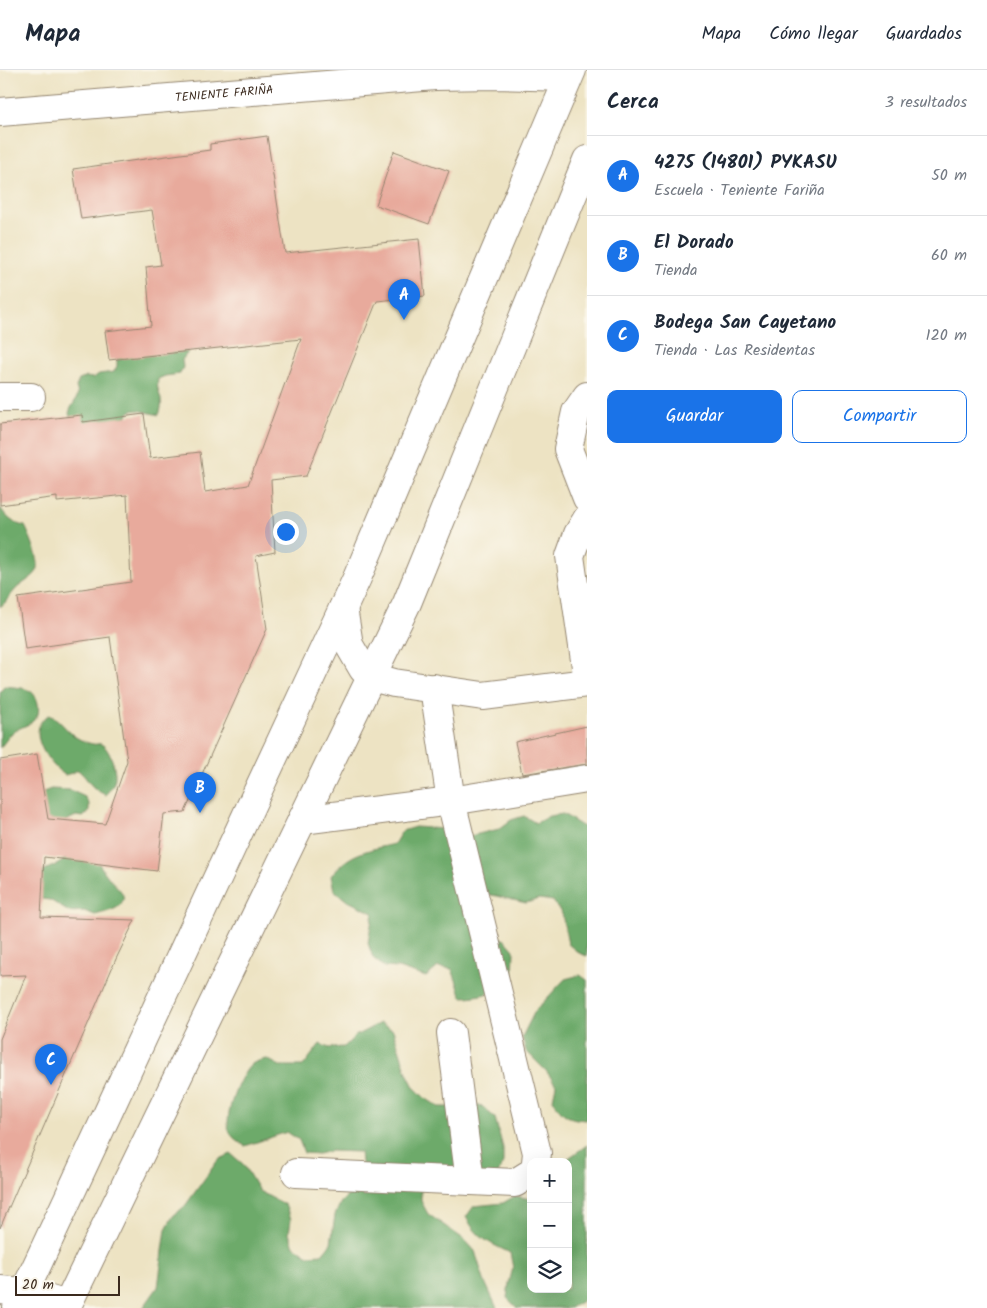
<!DOCTYPE html>
<html lang="es">
<meta charset="utf-8">
<style>
:root{--surface:#fff;--page:#f6f6f7;--text:#1f2937;--muted:#747a83;--line:#e0e1e3;--accent:#1a73e8}
body{margin:0;font-family:Kalam,sans-serif;background:var(--page);color:var(--text)}
.controls{position:absolute;right:15px;bottom:15px;display:grid;overflow:hidden;border-radius:10px;box-shadow:0 5px 20px #0002}
.controls button{width:45px;height:45px;display:grid;place-items:center;padding:0;border:0;border-bottom:1px solid var(--line);background:var(--surface);color:var(--text);font:25px sans-serif}
.scale{position:absolute;left:15px;bottom:12px;width:105px;box-sizing:border-box;padding-left:5px;border:2px solid #3b2a1e;border-top:0;font-size:14px;line-height:18px;white-space:nowrap;color:#3b2a1e;-webkit-text-stroke:4px #fbf7ec;paint-order:stroke}
.you{position:absolute;left:285px;top:461px;width:18px;height:18px;margin:-12px;border:4px solid #fff;border-radius:50%;background:#1a73e8;box-shadow:0 0 0 8px #1a73e833}
.badge{display:grid;place-items:center;width:32px;height:32px;border-radius:50%;background:var(--accent);color:#fff;font-size:16px;font-weight:700}
.pin{position:absolute;translate:-50% -41px;filter:drop-shadow(0 1px 2px #0008)}
.pin::after{content:'';position:absolute;top:26px;width:18px;height:15px;background:inherit;clip-path:polygon(0 0,100% 0,50% 100%)}
.list{margin:0;padding:0;list-style:none}
h2{display:flex;justify-content:space-between;align-items:center;height:65px;margin:0;padding:0 20px;font-size:21px}
h2 small{font-size:16px;font-weight:400;color:var(--muted)}
.list li{display:grid;grid-template-columns:32px 1fr auto;gap:15px;align-items:center;box-sizing:border-box;height:80px;padding:0 20px;border-top:1px solid var(--line)}
.list b{display:block;font-size:19px;white-space:nowrap}
.list p{margin:0;font-size:16px;white-space:nowrap;color:var(--muted)}
.list em{font-size:16px;font-style:normal;color:var(--muted)}
.actions{display:flex;gap:10px;padding:15px 20px}
.actions a{flex:1;padding:11px 0;border:1px solid var(--accent);border-radius:10px;text-align:center;font-size:18px;color:var(--accent)}
.actions .main{background:var(--accent);color:#fff}
.icon{flex:none;width:28px;height:28px;fill:none;stroke:currentColor;stroke-width:2;stroke-linecap:round;stroke-linejoin:round}
.map{position:relative;flex:none;width:587px;height:1238px;overflow:hidden}
header{display:flex;align-items:center;gap:30px;box-sizing:border-box;height:70px;padding:0 25px;background:var(--surface);border-bottom:1px solid var(--line)}
header strong{font-size:24px}
nav{display:flex;gap:28px;margin-inline-start:auto;font-size:18px}
main{display:flex}
aside{flex:1;background:var(--surface)}
.map>svg:first-child{display:block}
.forest{fill:#6daa6a;stroke:#546a44}
.building{fill:#e8aa9c}
.lines{fill:none;stroke-linecap:round;stroke-linejoin:round}
.minor-casing{stroke:#948670;stroke-width:30}
.highway-casing{stroke:#948670;stroke-width:30}
.minor{stroke:#fff;stroke-width:28}
.highway{stroke:#fff;stroke-width:28}
.labels{text-anchor:middle;stroke-width:4.5;stroke-linejoin:round;paint-order:stroke}
.street-label{font-size:12px;fill:#3b2a1e;stroke:#fbf7ec}
</style>
<header>
<strong>Mapa</strong>
<nav><a>Mapa</a><a>Cómo llegar</a><a>Guardados</a></nav>
</header>
<main>
<div class="map">
<svg width="587" height="1238" viewBox="0 0 587 1238">
<rect width="100%" height="100%" fill="#fbf7ec"/>
<filter id="ink" filterUnits="userSpaceOnUse"><feTurbulence type="fractalNoise" baseFrequency=".02" numOctaves="2"/><feDisplacementMap in="SourceGraphic" scale="10" xChannelSelector="R" yChannelSelector="G"/><feConvolveMatrix kernelMatrix="1 2 1 2 8 2 1 2 1" color-interpolation-filters="sRGB"/></filter>
<filter id="wash" filterUnits="userSpaceOnUse"><feTurbulence type="fractalNoise" baseFrequency=".0096" numOctaves="4" result="noise"/><feDisplacementMap in="SourceGraphic" scale="20" xChannelSelector="R" yChannelSelector="G"/><feGaussianBlur stdDeviation="1.12" result="paint"/><feColorMatrix in="noise" values="0 0 0 0 0 0 0 0 0 0 0 0 0 0 0 0 0 1.4 0 .05"/><feComposite in="paint" operator="in"/></filter>
<g filter="url(#wash)">
<rect width="100%" height="100%" fill="#ede3c3"/>
<path class="forest" d="M183 268 188 282 182 290 183 297 180 304 165 306 158 309C155 324 166 327 159 345L138 340 130 341 117 360 71 350 69 343C72 332 81 329 76 317L79 310 86 307 93 308 99 304 114 302 117 296V282Z
M0 437C6 447 13 454 25 456 29 464 42 493 37 501 33 508 22 513 16 519 10 525 7 532 0 537Z
M4 616C19 618 35 616 38 634 39 640 39 645 35 649 29 656 19 657 12 663 8 667 4 673 0 678V623Z
M49 645C60 649 63 657 72 664 77 669 87 673 93 674 96 675 98 673 101 674 110 678 118 703 114 712 113 716 108 721 106 725 89 718 90 710 78 700L72 703 65 705C47 694 24 658 49 645Z
M51 719 70 720 85 727 89 734V742L83 747 76 746 57 755 0 739Z
M563 744 587 759V886L579 883 568 874 562 844 553 831 539 829 526 833 483 823 478 858 505 870 514 880 513 908C499 922 481 927 462 927L452 899 438 897 426 907 398 898 384 897 373 888 368 873 373 843 346 830 334 820 331 806C348 783 368 780 394 774L402 761 415 757 444 759 470 766 499 759 511 750 524 746 536 753 549 746Z
M71 785 98 792C101 797 105 803 109 808 115 817 132 825 118 837 112 841 102 843 95 845L84 841 69 842 50 830 42 829 35 825 40 802 60 793Z
M580 905 587 910V1050C568 1049 562 1046 553 1029L556 1015 547 1002 526 981 522 967 535 941 565 909Z
M380 953 393 960 407 1003 414 1017 425 1028 439 1037H454L469 1033 483 1037 495 1048 503 1078V1093L496 1108 421 1115V1131L428 1144 465 1170 475 1181 484 1210 497 1238H143L158 1217 166 1159 173 1146 185 1136 218 1090 231 1084 243 1094 259 1121 285 1135 291 1149 289 1163 294 1176 307 1185 322 1184 331 1173 335 1145 341 1132 363 1112 360 1082 331 1081 318 1084 304 1083 299 1070 287 1062 245 1076C237 1071 229 1066 228 1056 227 1039 239 1005 252 994 256 991 262 990 267 989L280 996H303L320 974 329 978 344 977 355 966Z
M587 1075V1228L570 1238H517L507 1228 509 1213 513 1198 510 1183C488 1172 478 1169 466 1147L474 1136 503 1133 515 1126 531 1129V1219H568V1092H563Z"/>
<g id="blocks">
<path class="building" d="M267 66 285 183 419 169 425 226 377 231 306 406 271 410 275 482 256 486 267 559 185 742 164 744 157 801 44 787 41 847 135 850 116 889 0 1158V969L26 905 0 906V690L37 684 48 749 105 754 127 691 110 567 25 579 18 528 131 512 127 425 57 432V427L0 435V354L82 345 83 352 144 344 150 388 200 382 205 422 248 415 301 269 109 290 105 261 151 256 146 197 161 195 152 140 81 149 73 99 210 80V74Z
M394 81 449 101 429 154 376 135Z
M587 656V694L522 704 515 672Z"/>
</g>
</g>
<g filter="url(#ink)">
<use href="#blocks" fill-opacity="0" stroke="#948670" stroke-width="1"/>
<g class="lines">
<defs>
<g id="minor">
<path id="s1" d="M0 42 435 6 493 5 568 7"/>
<path d="M587 326 576 342 568 379 587 428"/>
<path d="M0 327H31"/>
<path d="M587 449 578 464 570 486 587 604"/>
<path d="M343 538 349 575 363 599 372 607 394 613 483 626 587 613"/>
<path d="M434 618 451 731 537 1083 536 1092"/>
<path d="M302 750 451 731 587 709"/>
<path d="M451 963 470 1111"/>
<path d="M296 1103 515 1113 531 1103"/>
<path d="M0 1220 24 1222"/>
</g>
<path id="highway" d="M24 1222 67 1235
M17 1238 357 508 572 0
M66 1238 407 533 587 90"/>
</defs>
<use href="#minor" class="minor-casing"/>
<use href="#highway" class="highway-casing"/>
<use href="#minor" class="minor"/>
<use href="#highway" class="highway"/>
</g>
</g>
<g class="labels">
<g class="street-label">
<text dy="4" stroke="none"><textPath href="#s1" startOffset="225">TENIENTE FARIÑA</textPath></text>
</g>
</g>
</svg>
<div class="controls">
<button>+</button>
<button>−</button>
<button><svg class="icon" aria-label="layers" viewBox="0 0 24 24"><path d="M12 4l9 5-9 5-9-5zM3 14l9 5 9-5"/></svg></button>
</div>
<div class="scale">20 m</div>
<div class="you"></div>
<div class="pin badge" style="left:404px;top:250px">A</div>
<div class="pin badge" style="left:200px;top:743px">B</div>
<div class="pin badge" style="left:51px;top:1015px">C</div>
</div>
<aside>
<h2>Cerca<small>3 resultados</small></h2>
<ul class="list">
<li><span class="badge">A</span><div><b>4275 (14801) PYKASU</b><p>Escuela · Teniente Fariña</p></div><em>50 m</em></li>
<li><span class="badge">B</span><div><b>El Dorado</b><p>Tienda</p></div><em>60 m</em></li>
<li><span class="badge">C</span><div><b>Bodega San Cayetano</b><p>Tienda · Las Residentas</p></div><em>120 m</em></li>
</ul>
<div class="actions"><a class="main">Guardar</a><a>Compartir</a></div>
</aside>
</main>
